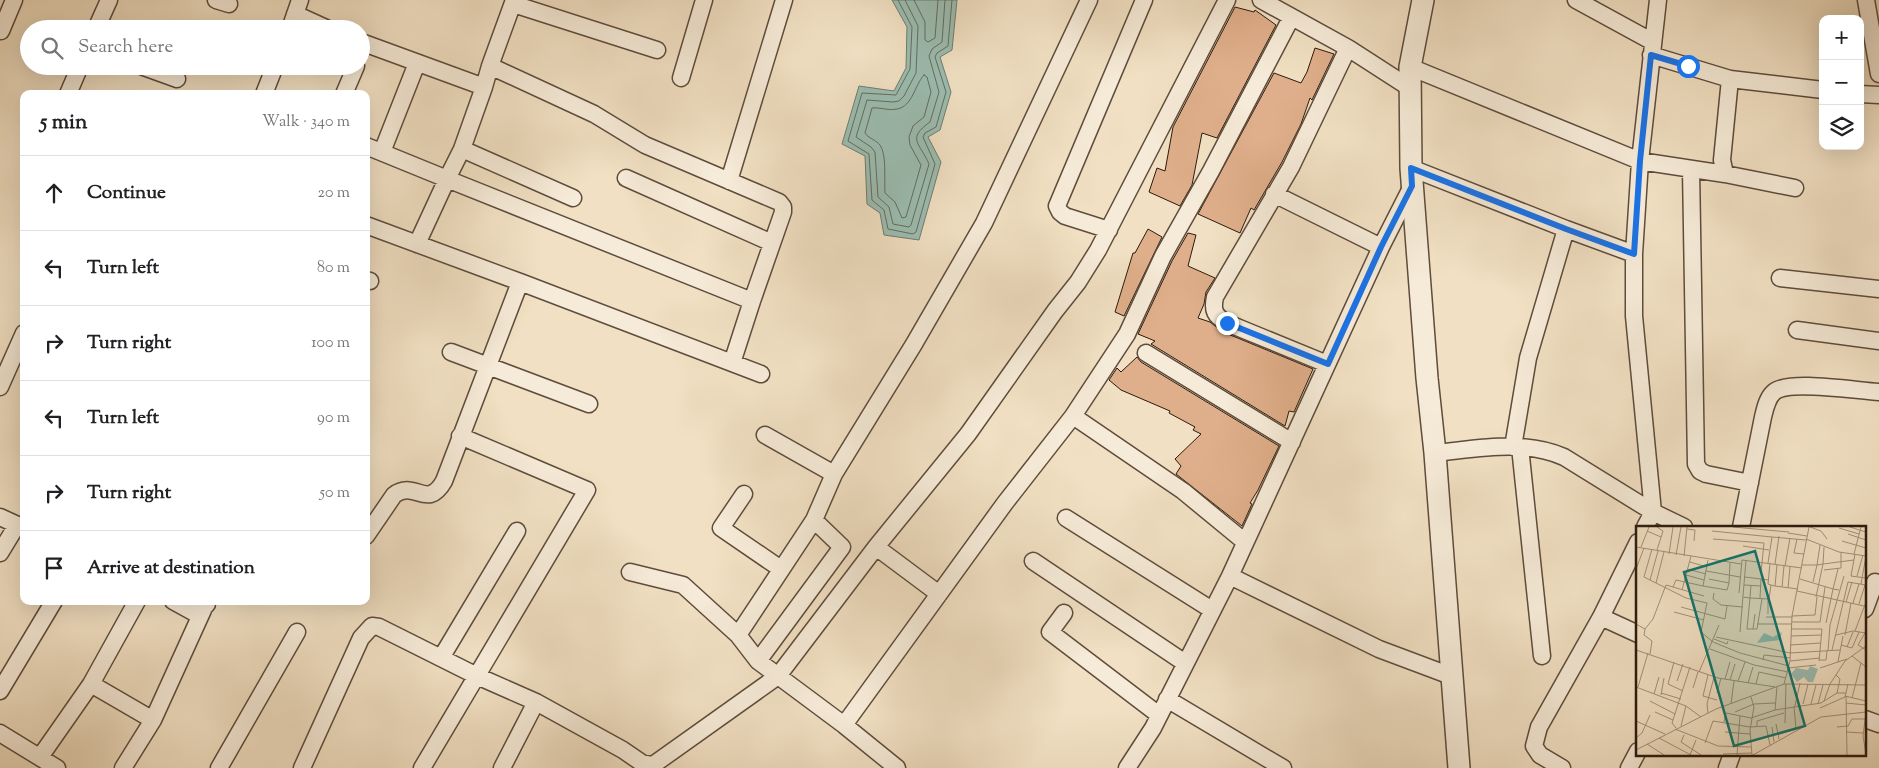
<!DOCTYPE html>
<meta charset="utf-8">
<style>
:root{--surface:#fff;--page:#f2f2f2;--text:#202124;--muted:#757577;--line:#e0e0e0}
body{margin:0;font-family:"Sorts Mill Goudy",serif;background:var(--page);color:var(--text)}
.controls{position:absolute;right:15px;top:15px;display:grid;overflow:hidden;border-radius:10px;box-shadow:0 5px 20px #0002}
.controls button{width:45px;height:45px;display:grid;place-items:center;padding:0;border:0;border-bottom:1px solid var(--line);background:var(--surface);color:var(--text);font:25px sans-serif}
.stop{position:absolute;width:15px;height:15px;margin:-11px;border:4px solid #1a73e8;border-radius:50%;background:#fff}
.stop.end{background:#1a73e8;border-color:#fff;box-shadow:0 1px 5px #0008}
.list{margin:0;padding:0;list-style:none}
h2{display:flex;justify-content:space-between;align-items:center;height:65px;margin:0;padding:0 20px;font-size:21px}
h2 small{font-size:16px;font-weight:400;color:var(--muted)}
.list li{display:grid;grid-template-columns:32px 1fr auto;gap:15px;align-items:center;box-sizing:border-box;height:75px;padding:0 20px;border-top:1px solid var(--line)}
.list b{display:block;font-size:19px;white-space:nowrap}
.list em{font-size:16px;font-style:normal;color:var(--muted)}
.icon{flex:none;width:28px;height:28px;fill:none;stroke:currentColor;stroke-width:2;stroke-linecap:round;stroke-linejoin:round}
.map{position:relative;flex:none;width:1879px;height:768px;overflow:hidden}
.search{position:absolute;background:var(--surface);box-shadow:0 5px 20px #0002;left:20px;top:20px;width:350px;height:55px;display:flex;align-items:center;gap:12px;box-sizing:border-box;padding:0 18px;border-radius:28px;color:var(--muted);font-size:19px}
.panel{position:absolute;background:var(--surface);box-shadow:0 5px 20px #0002;left:20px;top:90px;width:350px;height:515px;border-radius:10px}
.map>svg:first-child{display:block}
.water{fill:#9bbdb1;stroke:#6f7c70}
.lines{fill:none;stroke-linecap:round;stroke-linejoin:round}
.shore{stroke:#646c60;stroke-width:1}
.building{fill:#dfae8a;stroke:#2d1b0f}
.minor-casing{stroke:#5e4c3c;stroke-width:19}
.tertiary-casing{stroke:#5e4c3c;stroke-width:24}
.minor{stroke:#f6ebd8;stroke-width:16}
.tertiary{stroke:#f6ebd8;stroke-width:21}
.route{stroke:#1a73e8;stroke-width:6}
.inset-road{fill:none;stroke:#a3917b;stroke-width:1}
.view{fill:#0f766e;fill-opacity:0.15;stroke:#0f766e;stroke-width:2.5}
.inset-edge{fill:none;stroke:#2d1b0f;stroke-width:2.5}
</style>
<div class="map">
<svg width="1879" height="768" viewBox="0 0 1879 768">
<rect width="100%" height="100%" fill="#f1e0c3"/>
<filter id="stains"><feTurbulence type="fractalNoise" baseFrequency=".004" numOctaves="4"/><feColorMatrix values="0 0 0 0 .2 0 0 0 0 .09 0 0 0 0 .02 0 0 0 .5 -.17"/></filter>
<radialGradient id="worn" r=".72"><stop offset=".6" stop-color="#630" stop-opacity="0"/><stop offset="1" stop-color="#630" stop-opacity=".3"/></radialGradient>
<path class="water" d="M892 0H957L952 50 940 57 951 92 940 130 928 137 941 162 919 240 884 235 880 213 867 204 865 156 842 144 859 86 894 91 906 68 907 27Z"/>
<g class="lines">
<path class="shore" d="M898 0 912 27 910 69 896 95 862 93 848 141 869 154 872 200 884 210 888 229 913 234 916 232 935 164 923 137 925 133 936 127 946 92 935 57 937 53 948 46 952 0
M905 0 918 26 916 73 904 96 899 101 893 102 867 100 856 137 871 147 875 152 878 197 889 207 893 224 909 227 911 225 929 164C920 143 906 139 930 122L939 92 929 56 932 49 942 42 945 0
M914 0 925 22V40L928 42 935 38 938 0
M924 75 927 77 931 92 924 117 913 126 909 137 910 145 921 165 906 217 902 218 895 202 885 193C884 180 887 155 880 145 876 140 868 138 865 133L872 108C880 107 888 111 897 109 913 106 914 86 924 75Z"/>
</g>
<path class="building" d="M1235 7 1254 12 1255 10 1276 25 1217 138 1202 133 1192 185 1180 206 1149 192 1157 168 1165 171 1173 127Z
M1315 48 1334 54 1312 100 1310 98 1301 124 1282 162 1254 210 1251 208 1240 233 1198 214 1274 73 1301 83 1307 72Z
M1148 229 1162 237 1124 316 1115 312 1133 253H1135Z
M1188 233 1196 235 1188 266 1215 278 1206 292 1204 304 1198 318 1210 322 1223 332 1313 369 1294 412 1289 411 1285 426 1151 344 1155 341 1138 334 1172 261Z
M1137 357 1141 362 1279 446 1258 490 1250 503 1252 504 1242 526 1176 474 1181 466 1175 459 1201 434 1193 430 1195 427 1169 413 1170 411 1121 390 1109 380 1117 368 1121 372 1122 371Z"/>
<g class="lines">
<defs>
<path id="minor" d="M216 0 229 4
M1261 0 1348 48 1410 88
M1576 0 1653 42
M1866 0 1879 74
M513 4 657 50
M295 14 328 29
M96 29 109 0
M290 29 300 0
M1 31 14 0
M361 42 484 87
M1651 55 1730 79 1823 90
M141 66 177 79
M1410 67 1640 161 1725 174 1795 188
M681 78 704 0
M68 94 80 66
M264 94 275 66
M344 94 356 66
M1860 94 1879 95
M366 146 447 179 462 149 484 87 490 66 514 0
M462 149 573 198
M382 152 417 63
M1411 168 1566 229 1634 254
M1691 169 1696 464 1700 471 1706 474 1750 483
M1725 174 1722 160 1730 79
M626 178 772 243
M729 181 784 0
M1274 194 1381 247
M366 225 520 282 761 374
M1109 230 1065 216 1060 212 1057 206 1144 0
M417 244 447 179 752 301 783 212V207L779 202 645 145 594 114 490 66
M1780 278 1879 289
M366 280 370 281
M1797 330 1879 341
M451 352 589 404
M1146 353 1292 442
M732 363 752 301
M1327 364 1227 323C1215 316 1212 311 1215 297L1291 167 1348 48
M0 387 24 333
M1073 416 1183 491 1245 542
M765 435 834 474
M1513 447 1528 358 1566 229
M1520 447 1542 656
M1435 453C1477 449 1524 439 1564 457L1653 512 1684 527
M744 494 721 528 781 569
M0 517 24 528
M1066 518 1212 610
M1645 527 1653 512 1634 316V254L1640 161 1658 0
M1741 527 1763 417C1765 409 1767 398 1774 392 1789 379 1857 391 1879 392
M366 536 394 495C415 479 427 511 444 481L520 282
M876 547 939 594
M0 553 17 525
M1033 561 1185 663
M630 572 683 585 738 635 758 661 844 725 897 768
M1230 576 1379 649 1451 676
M173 601 193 612 198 613 207 604
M1865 609 1875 582
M1064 613 1050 632 1159 715
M1601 617 1638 634
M738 635 814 520 834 474 914 344 984 223 1089 0
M441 658 517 531
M758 661 842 547 814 520
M91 684 153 720
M0 691 54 601
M1167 699 1283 768
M1865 719 1879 724
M844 725 1005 503 1073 416 1127 334 1163 256 1211 171 1291 18
M0 733 57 768
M40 757 91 684 137 601
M123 768 153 720 203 610
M219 768 297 632
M302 768 361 638 372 626 379 627 477 676 536 702 623 750 642 763 653 765 778 676 876 547 968 434 1055 311 1078 282 1098 250 1227 0
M422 768 587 490 460 436
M502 768 536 702
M1127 768 1153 728 1230 576 1381 247 1412 186
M1562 768 1540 755 1534 746 1539 727 1601 617 1638 542
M1629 768 1638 751
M1727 768 1732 754"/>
<path id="tertiary" d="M1423 0 1410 67 1411 168 1427 378 1435 453 1459 768"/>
</defs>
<use href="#minor" class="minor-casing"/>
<use href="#tertiary" class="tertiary-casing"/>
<use href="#minor" class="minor"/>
<use href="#tertiary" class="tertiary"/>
</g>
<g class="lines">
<path class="route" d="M1227 323 1328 364 1381 247 1412 186 1411 168 1566 229 1634 254 1640 161 1651 55 1688 66"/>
</g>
<g transform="translate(1636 526)">
<rect width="230" height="230" fill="#f1e0c3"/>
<path d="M146 106 144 114 121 117 128 107 137 111ZM174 140 182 143 177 156H172L168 151 161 156 155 148 160 142 172 144Z" fill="#9bbdb1"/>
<path class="inset-road" d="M97 1 153 6M174 1 185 5 191 13M214 1 230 6M203 2 223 8M51 3 59 4 58 15M11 5 25 11M76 5 136 11 132 37M152 7 171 10M212 8 230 14M136 11 170 14M77 13 128 17 125 47M161 13 158 27 168 28M170 13 203 26 230 30 225 58M206 15 230 22M184 19 181 39 187 38 188 21M107 20 133 24M0 21 105 38M5 21 13 1M16 23 8 51 50 72 71 77 65 106 77 116 104 127 153 140M21 24 27 5 21 1M33 28 37 1M218 28 225 1M219 28 215 50 230 52M40 29 45 1M48 30 51 1M72 34 67 60 91 64 93 57M54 36 71 41M134 37 132 58 135 59M139 38 143 10M141 39 139 60 162 63M166 39H181L177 56M149 40 154 12M0 43 8 22M51 43 70 48M202 43 197 63 203 64M188 44 205 42V26M70 45 104 51M50 49 68 54M221 50 227 29M109 51 133 54M73 53 93 57 94 37M164 53 197 63 190 97M14 54 22 25M20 57 28 26M108 59 125 60M115 59 114 72 133 73 135 59 139 60M37 61 40 54 67 60M146 61 148 40M152 62 154 41M46 64 55 30M161 65 228 80M78 67 77 73 85 79 107 81M103 67 106 34 166 42M107 71 114 72 111 103H121L126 73M180 71 187 38 218 34M124 72 125 53M210 76 216 56M217 77 223 58M223 78 229 59M45 81 89 93 91 80M38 86 68 94M132 88V73M156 90 179 89 181 71M130 91H156M156 96H184L189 61M0 98 9 103 8 109 16 115 14 128M121 98H156M9 103 17 93 30 59 68 70M117 103 119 88M155 103H186L183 135M219 105 230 76M104 106 110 34M229 107 222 119 230 124M200 109 217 105 230 107M209 109 215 77M155 110 186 109M80 111 154 127 204 124M78 113 91 118 92 115M154 119 185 117M205 119 216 122 223 106M211 121 217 106M74 123 118 139 152 146M0 124 82 152 139 161M196 124 212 56 230 59M192 125 194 99 208 50M216 130 230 141M127 134 128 129 154 132M183 134H190L191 125M154 135 184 132M38 136 32 158 47 165M202 136 207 110M152 142 180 139M184 142 211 133M63 146 83 99M72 149 67 170 81 174M200 149 204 153 201 167M89 153 94 136M94 154 99 138M41 155 47 138M102 155 109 136M112 157 117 141M120 158 123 146 150 152M148 158 154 135 156 90 173 1M0 161 50 180 65 191M2 161 12 127M57 162 62 146M25 167 45 173M81 167 85 152M18 168 23 151M25 169 28 152M209 170 230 175M210 170 211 229M115 171 118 181 114 204 116 229M216 172 225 137M14 175 39 188M188 175 194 158 209 135 230 120M210 177 230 179M95 178 98 155M118 178 139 177M167 178 172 158M175 178 180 159M182 178 187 159M158 180 160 203M159 180 164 157M184 182 209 171 212 158M139 184 141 161M19 186 37 194M99 186 118 178M230 186 227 210 230 228M72 187 71 178 78 151M0 195 29 208M88 196 90 187 115 192 139 184 185 177 201 167H210M149 197 150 158M140 198 143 213M45 200 50 180M121 201V195L148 187M136 201 138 216M201 201 212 200 216 193H229M40 202 36 197 54 141M39 203 82 220 115 221M89 206 114 208M210 206 227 207M48 209 45 216 65 229M0 212 6 207 14 189M23 212 55 229M69 217 77 195 114 201 130 200 134 219M11 218 28 229M0 224 80 183 148 158 230 159M87 228 116 227M54 229 60 214M101 229 104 190M117 229 185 191 230 186"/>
<path class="view" d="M119 25 169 200 98 220 48 46Z"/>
<rect width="230" height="230" class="inset-edge"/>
</g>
<rect width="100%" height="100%" filter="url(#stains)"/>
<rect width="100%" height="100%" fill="url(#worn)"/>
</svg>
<div class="controls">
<button>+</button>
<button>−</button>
<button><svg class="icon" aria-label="layers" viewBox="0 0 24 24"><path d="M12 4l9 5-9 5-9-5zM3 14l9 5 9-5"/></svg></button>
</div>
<div class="stop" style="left:1688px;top:66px"></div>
<div class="stop end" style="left:1227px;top:323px"></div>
<div class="search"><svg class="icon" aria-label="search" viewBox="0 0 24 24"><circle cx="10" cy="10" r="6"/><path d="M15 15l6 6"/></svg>Search here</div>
<section class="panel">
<h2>5 min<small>Walk · 340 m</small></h2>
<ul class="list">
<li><svg class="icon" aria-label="ahead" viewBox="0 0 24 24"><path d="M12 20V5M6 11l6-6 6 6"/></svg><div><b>Continue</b></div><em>20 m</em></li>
<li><svg class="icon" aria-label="left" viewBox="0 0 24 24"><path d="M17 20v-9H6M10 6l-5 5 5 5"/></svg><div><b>Turn left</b></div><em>80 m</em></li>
<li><svg class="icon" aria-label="right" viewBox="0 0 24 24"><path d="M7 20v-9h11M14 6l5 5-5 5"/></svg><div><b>Turn right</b></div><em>100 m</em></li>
<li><svg class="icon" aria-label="left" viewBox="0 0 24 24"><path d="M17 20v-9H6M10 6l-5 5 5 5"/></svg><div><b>Turn left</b></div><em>90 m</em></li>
<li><svg class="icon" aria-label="right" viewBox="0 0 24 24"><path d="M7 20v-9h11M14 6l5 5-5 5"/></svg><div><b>Turn right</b></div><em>50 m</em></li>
<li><svg class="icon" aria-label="arrive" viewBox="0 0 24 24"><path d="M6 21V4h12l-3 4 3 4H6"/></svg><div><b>Arrive at destination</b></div></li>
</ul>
</section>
</div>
